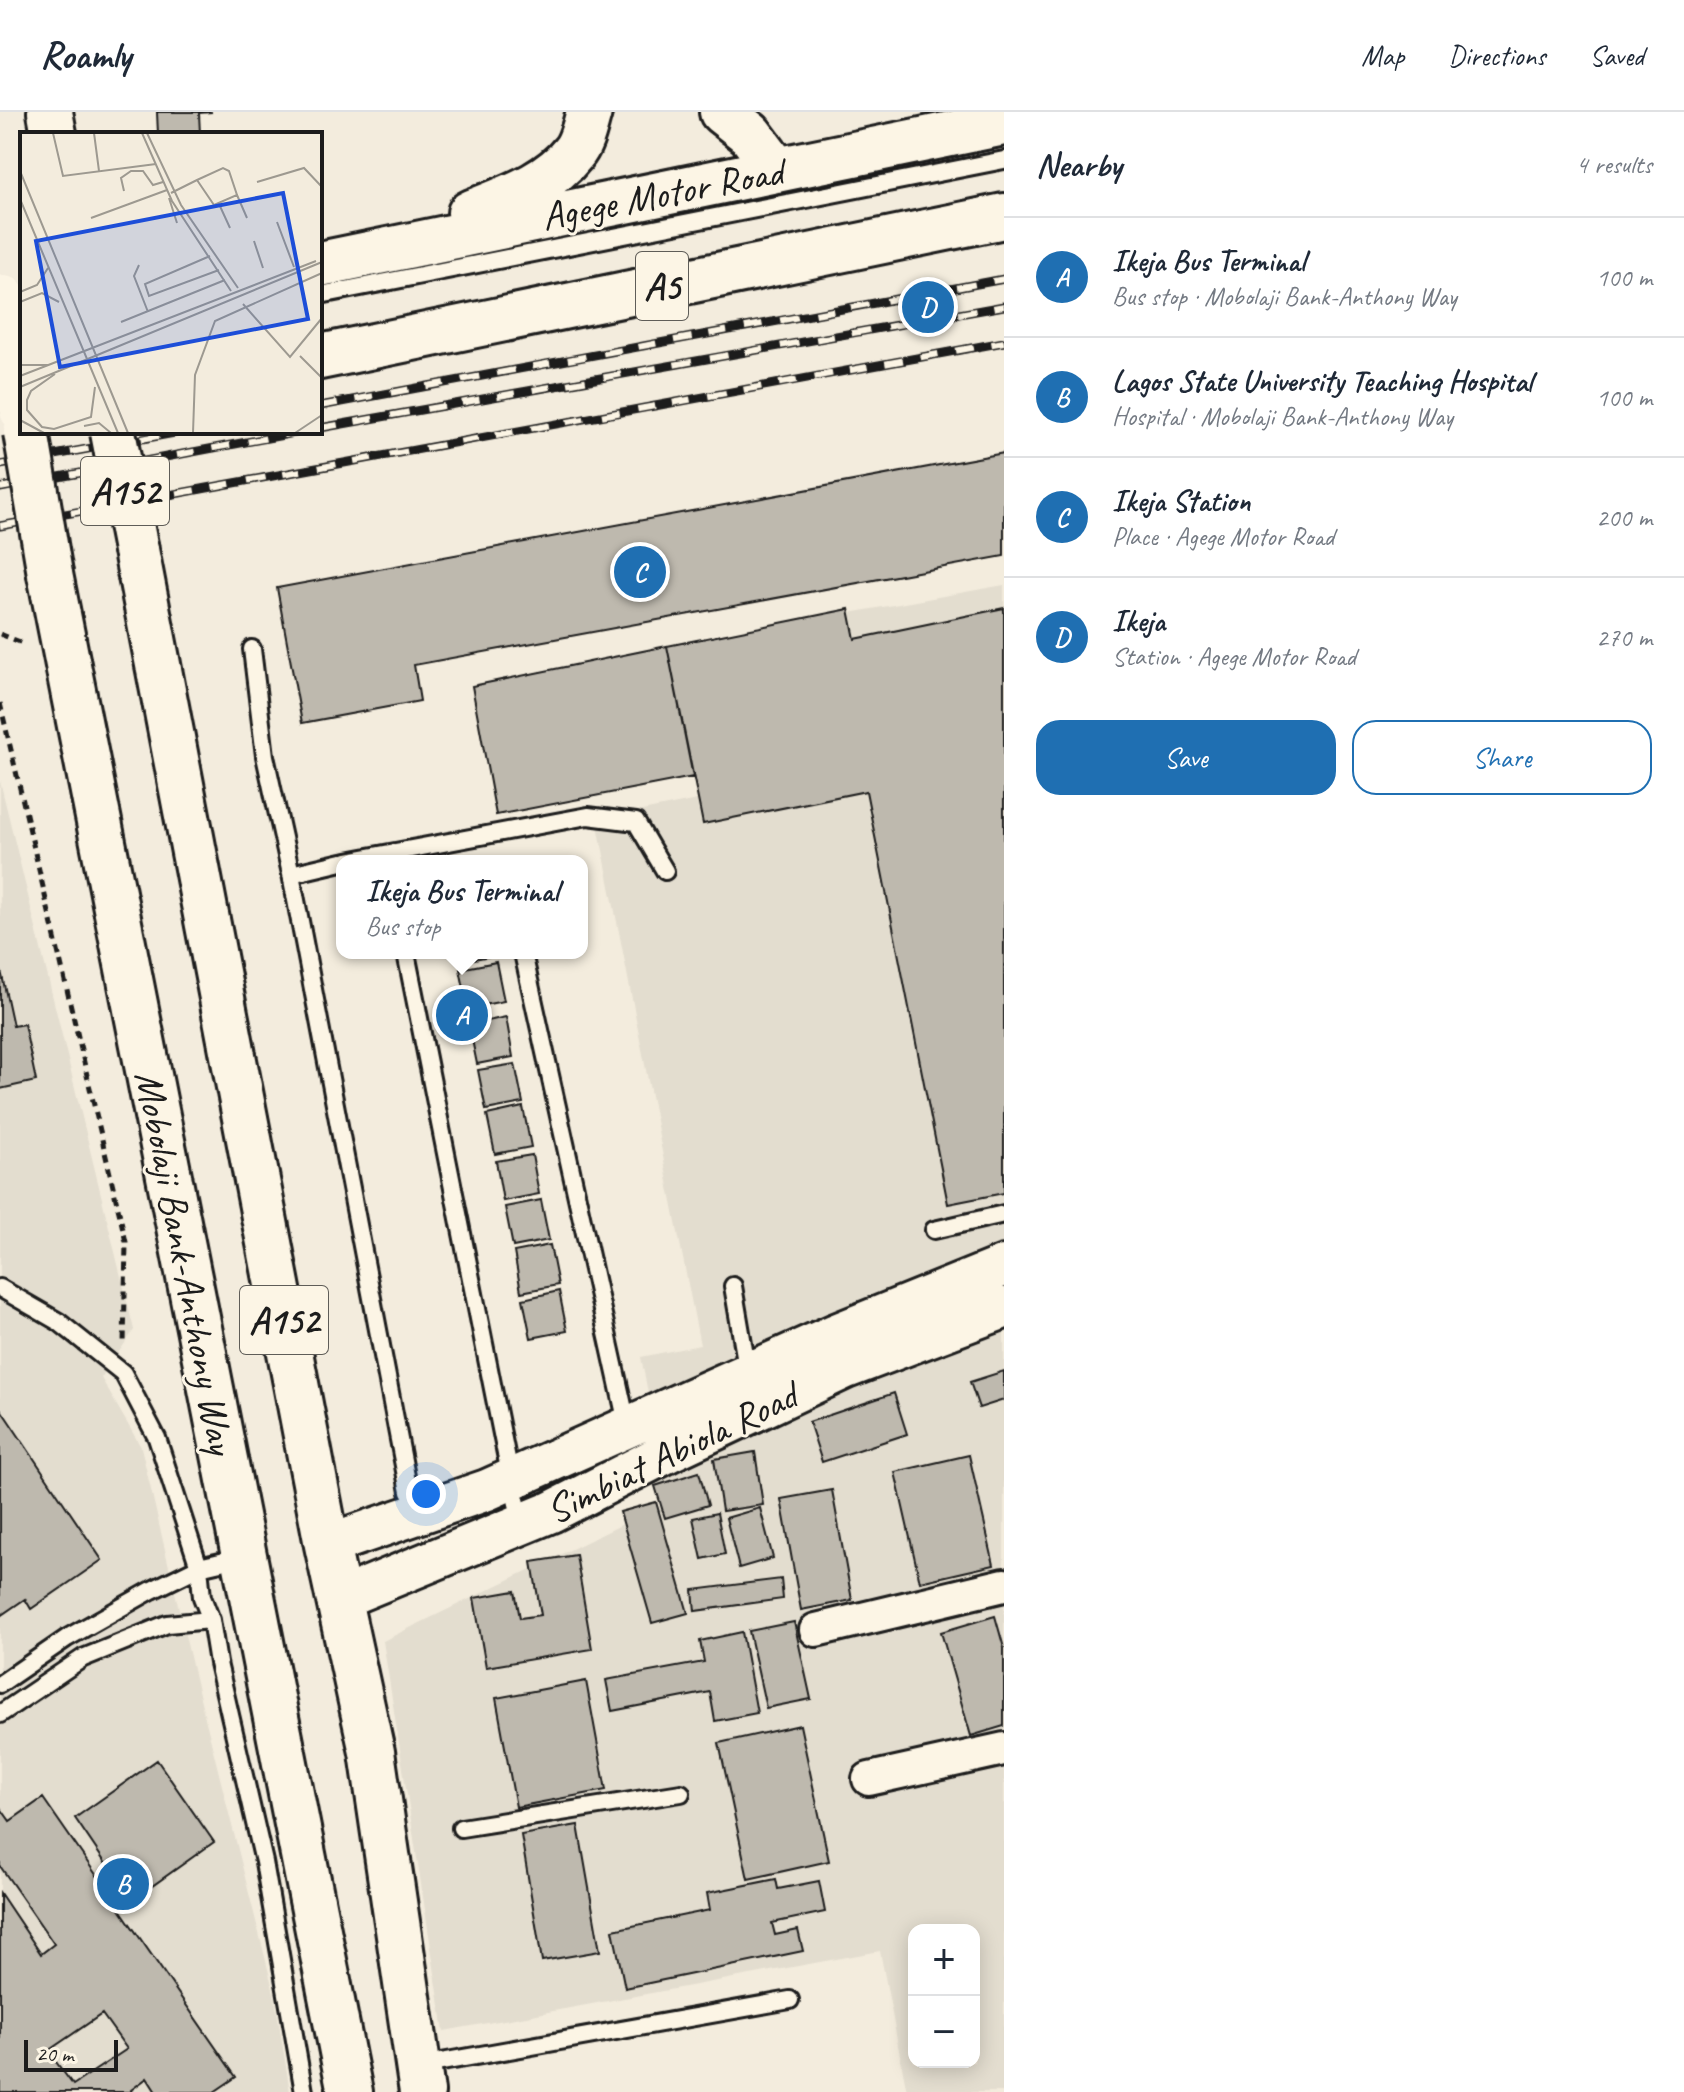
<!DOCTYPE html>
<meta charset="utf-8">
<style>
:root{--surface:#fff;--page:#f6f6f7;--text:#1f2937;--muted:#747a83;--line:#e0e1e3;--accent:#1f6fb2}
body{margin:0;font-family:Caveat,sans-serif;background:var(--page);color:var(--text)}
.controls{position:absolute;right:24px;bottom:24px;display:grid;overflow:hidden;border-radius:16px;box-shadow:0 4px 20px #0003}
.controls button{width:72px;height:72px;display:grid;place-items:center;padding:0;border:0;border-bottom:2px solid var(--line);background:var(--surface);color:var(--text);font:40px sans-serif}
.scale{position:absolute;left:24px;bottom:20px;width:94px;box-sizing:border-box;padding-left:8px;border:4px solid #1c1c1c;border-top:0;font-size:22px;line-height:28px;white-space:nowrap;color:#1c1c1c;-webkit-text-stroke:6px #fcf5e5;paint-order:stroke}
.you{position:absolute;left:426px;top:1382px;width:28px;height:28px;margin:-20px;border:6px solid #fff;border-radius:50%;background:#1a73e8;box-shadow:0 0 0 12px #1a73e833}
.badge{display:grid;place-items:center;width:52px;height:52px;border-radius:50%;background:var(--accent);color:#fff;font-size:26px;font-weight:700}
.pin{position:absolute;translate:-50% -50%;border:4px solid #fff;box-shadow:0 2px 8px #0006}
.popup{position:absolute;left:336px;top:743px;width:252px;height:104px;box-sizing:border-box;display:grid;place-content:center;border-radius:16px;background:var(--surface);filter:drop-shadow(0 2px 6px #0005);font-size:26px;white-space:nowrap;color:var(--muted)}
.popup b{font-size:30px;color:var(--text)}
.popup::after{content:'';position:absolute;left:50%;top:100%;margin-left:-16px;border:16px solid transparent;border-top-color:var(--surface)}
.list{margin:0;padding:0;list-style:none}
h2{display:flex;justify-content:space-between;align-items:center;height:104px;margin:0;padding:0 32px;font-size:34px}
h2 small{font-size:26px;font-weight:400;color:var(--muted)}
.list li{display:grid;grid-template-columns:52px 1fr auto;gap:24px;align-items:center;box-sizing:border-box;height:120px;padding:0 32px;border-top:2px solid var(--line)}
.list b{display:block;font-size:30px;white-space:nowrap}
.list p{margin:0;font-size:26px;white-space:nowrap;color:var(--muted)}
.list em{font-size:26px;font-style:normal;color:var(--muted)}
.actions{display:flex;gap:16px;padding:24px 32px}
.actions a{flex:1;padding:18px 0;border:2px solid var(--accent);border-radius:24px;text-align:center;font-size:28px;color:var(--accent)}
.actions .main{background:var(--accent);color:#fff}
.map{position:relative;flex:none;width:1004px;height:1980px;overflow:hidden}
header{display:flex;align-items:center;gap:48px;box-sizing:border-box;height:112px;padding:0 40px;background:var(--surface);border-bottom:2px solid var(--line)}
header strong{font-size:38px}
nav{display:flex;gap:44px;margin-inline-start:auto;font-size:28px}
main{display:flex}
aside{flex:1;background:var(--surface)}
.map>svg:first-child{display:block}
.built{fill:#e3ddcf;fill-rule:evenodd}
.building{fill:#beb9ae;stroke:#1c1c1c;stroke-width:2;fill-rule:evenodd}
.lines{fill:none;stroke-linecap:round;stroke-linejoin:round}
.service-casing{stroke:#1c1c1c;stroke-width:22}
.minor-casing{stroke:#1c1c1c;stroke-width:38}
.tertiary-casing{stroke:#1c1c1c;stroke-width:46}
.primary-casing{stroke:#1c1c1c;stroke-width:50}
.trunk-casing{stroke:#1c1c1c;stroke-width:50}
.path{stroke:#1c1c1c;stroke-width:5;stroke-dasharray:8 6;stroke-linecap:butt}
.service{stroke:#fcf5e5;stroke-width:16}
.minor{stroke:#fcf5e5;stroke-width:32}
.tertiary{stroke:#fcf5e5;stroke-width:40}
.primary{stroke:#fcf5e5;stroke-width:44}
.trunk{stroke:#fcf5e5;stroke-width:44}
.rail-casing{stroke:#1c1c1c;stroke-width:9}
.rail{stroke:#fcf5e5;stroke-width:6;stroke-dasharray:18;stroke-linecap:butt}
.primary-bridge-casing{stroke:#1c1c1c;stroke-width:50;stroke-linecap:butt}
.primary-bridge{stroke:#fcf5e5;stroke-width:44}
.labels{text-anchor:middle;stroke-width:6;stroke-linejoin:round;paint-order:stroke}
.shield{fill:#fcf5e5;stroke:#5f5d58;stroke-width:2}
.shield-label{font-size:38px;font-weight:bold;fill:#1c1c1c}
.street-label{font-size:40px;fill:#1c1c1c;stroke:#fcf5e5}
.inset-road{fill:none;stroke:#9d9990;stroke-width:2}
.view{fill:#1d4ed8;fill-opacity:0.15;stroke:#1d4ed8;stroke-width:4}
.inset-edge{fill:none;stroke:#1c1c1c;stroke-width:4}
</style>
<header>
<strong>Roamly</strong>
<nav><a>Map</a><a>Directions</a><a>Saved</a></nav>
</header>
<main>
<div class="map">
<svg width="1004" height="1980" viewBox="0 0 1004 1980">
<rect width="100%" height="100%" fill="#f3ecdd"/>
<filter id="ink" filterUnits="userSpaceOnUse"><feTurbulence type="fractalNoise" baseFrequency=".0125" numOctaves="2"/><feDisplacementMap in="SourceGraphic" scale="16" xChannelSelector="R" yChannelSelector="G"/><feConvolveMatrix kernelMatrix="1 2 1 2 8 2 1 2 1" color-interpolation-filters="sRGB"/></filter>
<g filter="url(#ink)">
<path class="built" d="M1004 473V1980H907L880 1839 444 1919 383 1529 662 1393 649 1286 641 1245 700 1233 597 708 697 688 667 534ZM914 1818H974V1950H914Z
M0 669 134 1218 101 1266 141 1335 195 1566 275 1885 290 1980H0Z"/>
<path class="building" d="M157 0H212L199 1 200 22H158Z
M1004 341V444L414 553 420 589 302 611 277 476Z
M1004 496V1081L948 1092 866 679 703 712 667 534 849 497 855 527Z
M667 534 693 665 496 703 472 574Z
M457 841H494L495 843 458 850Z
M496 850 504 889 468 896 460 857Z
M0 854 13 914 24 912 36 969 0 977Z
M506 905 513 945 477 952 469 913Z
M515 952 523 991 486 998 478 958Z
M523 995 531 1035 495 1042 487 1003Z
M532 1043 539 1082 503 1089 496 1049Z
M541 1088 549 1128 513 1135 505 1095Z
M550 1133 558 1173 521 1180 514 1140Z
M559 1179 567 1219 531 1226 523 1187Z
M1004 1259V1288L979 1296 970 1270Z
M894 1281 907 1322 822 1350 809 1310Z
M0 1296 102 1448 31 1497 25 1487 0 1504Z
M755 1340 763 1393 722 1399 714 1347Z
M969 1343 994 1453 920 1470 895 1360Z
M699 1360 708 1393 665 1406 655 1374Z
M832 1378 852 1488 801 1498 781 1387Z
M656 1390 688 1501 652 1511 620 1400Z
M760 1396 773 1446 739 1456 726 1406Z
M717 1401 725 1442 702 1447 693 1406Z
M576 1443 592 1537 486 1555 474 1486 515 1479 520 1506 541 1503 532 1450Z
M781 1467 783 1487 695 1499 693 1478Z
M995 1504 1004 1536V1614L971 1624 941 1520Z
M794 1510 811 1587 766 1596 749 1519Z
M742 1520 757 1601 715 1609 710 1580 612 1599 606 1568 704 1550 700 1529Z
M586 1569 606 1678 516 1695 496 1586Z
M800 1613 829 1749 748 1767 719 1631Z
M157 1648 214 1730 131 1789 75 1706Z
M43 1686 236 1965 214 1980H156L147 1966 131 1978 132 1980H0V1781L41 1842 54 1832 0 1754V1695L10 1709ZM102 1902 127 1937 73 1973 48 1939Z
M578 1713 600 1839 542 1849 521 1723Z
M776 1767 778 1777 819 1769 825 1800 772 1811 775 1823 798 1818 803 1839 625 1876 613 1818 710 1798 707 1781Z"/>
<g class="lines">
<defs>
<path id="service" d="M320 183 1004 48
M252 537 265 644 291 762 409 1380 421 1400
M347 749 588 704 636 710 665 759
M291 762 342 750
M406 841 511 1367 522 1412
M523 841 628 1316
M934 1118 1004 1102
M733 1174 748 1261
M0 1176 59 1210 123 1261 157 1326 199 1455 202 1485 211 1508 218 1551 264 1750 304 1980
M0 1572 67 1526 152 1478 199 1455 242 1445
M0 1602 83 1546 167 1512 211 1508
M461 1716 681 1681
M419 1954 790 1888"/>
<path id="minor" d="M816 1518 1004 1473
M869 1667 1004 1637"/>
<path id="tertiary" d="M327 1433 487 1378 836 1222 1004 1154
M339 1487 551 1400 668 1340 846 1256 1004 1196"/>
<path id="primary" d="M50 0 54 22
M136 438 327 1433 372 1640 422 1980
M50 462 350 1980"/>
<path id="trunk" d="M722 0 750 22 777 58
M470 101C506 86 548 73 573 41 582 31 585 13 589 0
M320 152 1004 11
M320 245 1004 104"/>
</defs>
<use href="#service" class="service-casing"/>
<use href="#minor" class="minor-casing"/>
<use href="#tertiary" class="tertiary-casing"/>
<use href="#primary" class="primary-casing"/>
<use href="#trunk" class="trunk-casing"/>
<path class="path" d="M0 522 25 532
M0 591 126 1130 124 1232"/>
<use href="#service" class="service"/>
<use href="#minor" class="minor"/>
<use href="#tertiary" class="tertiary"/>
<use href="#primary" class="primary"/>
<use href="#trunk" class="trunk"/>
<defs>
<path id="rail" d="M320 294 1004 167
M320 316 1004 194
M0 353 180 320
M0 376 300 320
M0 414 1004 230"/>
</defs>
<use href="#rail" class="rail-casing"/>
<use href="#rail" class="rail"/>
<defs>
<path id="primary-bridge" d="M3 185 22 298
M26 320 50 462
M113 320 136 438"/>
</defs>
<use href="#primary-bridge" class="primary-bridge-casing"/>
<use href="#primary-bridge" class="primary-bridge"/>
</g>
</g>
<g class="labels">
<g class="shield">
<rect x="636" y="140" width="52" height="68" rx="6"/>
<rect x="81" y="345" width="88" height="68" rx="6"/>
<rect x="240" y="1174" width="88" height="68" rx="6"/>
</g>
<g class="shield-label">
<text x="662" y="187">A5</text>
<text x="125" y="392">A152</text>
<text x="284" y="1221">A152</text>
</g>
<g class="street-label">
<text transform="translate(662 81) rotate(-11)" y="14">Agege Motor Road</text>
<text transform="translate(186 1150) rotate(79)" y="14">Mobolaji Bank-Anthony Way</text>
<text transform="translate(671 1340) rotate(-26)" y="14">Simbiat Abiola Road</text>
</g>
</g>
<g transform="translate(20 20)">
<rect width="302" height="302" fill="#f3ecdd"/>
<path class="inset-road" d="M33 1 43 44 136 32M74 1 79 39M122 1 152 69 211 159M127 1 161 73 218 156M0 39 108 301M237 50 284 36 302 55M104 59 101 46 111 39H123L133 53 143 50M151 61 177 48 203 36 209 39 217 63 194 73 177 48M217 63 227 86M149 66 157 91M0 67 98 301M199 72 210 96M71 86 147 58M257 90 274 135M234 109 243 136M190 124 125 152 129 164 199 138M119 133 114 144 128 180M0 160 17 153 28 136M0 170 22 161 39 170M223 172 270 225 302 186M101 190 205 148M280 224 302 246M0 233H28M35 242 11 259 7 268V278L22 295 34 297 71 285 75 255M0 244 296 129M0 255 302 130M0 288 24 301M64 294 79 291 91 301M173 301 175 243 195 189 302 141M275 301 302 283"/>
<path class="view" d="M263 61 288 187 40 235 16 109Z"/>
<rect width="302" height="302" class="inset-edge"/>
</g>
</svg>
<div class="controls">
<button>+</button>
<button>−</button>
</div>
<div class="scale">20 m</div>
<div class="you"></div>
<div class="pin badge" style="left:462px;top:903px">A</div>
<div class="popup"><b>Ikeja Bus Terminal</b>Bus stop</div>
<div class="pin badge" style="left:123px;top:1772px">B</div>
<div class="pin badge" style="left:640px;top:460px">C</div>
<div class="pin badge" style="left:928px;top:195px">D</div>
</div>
<aside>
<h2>Nearby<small>4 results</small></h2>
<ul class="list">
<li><span class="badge">A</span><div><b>Ikeja Bus Terminal</b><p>Bus stop · Mobolaji Bank-Anthony Way</p></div><em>100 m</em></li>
<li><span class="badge">B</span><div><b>Lagos State University Teaching Hospital</b><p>Hospital · Mobolaji Bank-Anthony Way</p></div><em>100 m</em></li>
<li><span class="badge">C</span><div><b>Ikeja Station</b><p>Place · Agege Motor Road</p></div><em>200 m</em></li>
<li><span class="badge">D</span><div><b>Ikeja</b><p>Station · Agege Motor Road</p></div><em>270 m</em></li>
</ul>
<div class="actions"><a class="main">Save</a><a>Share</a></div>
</aside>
</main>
